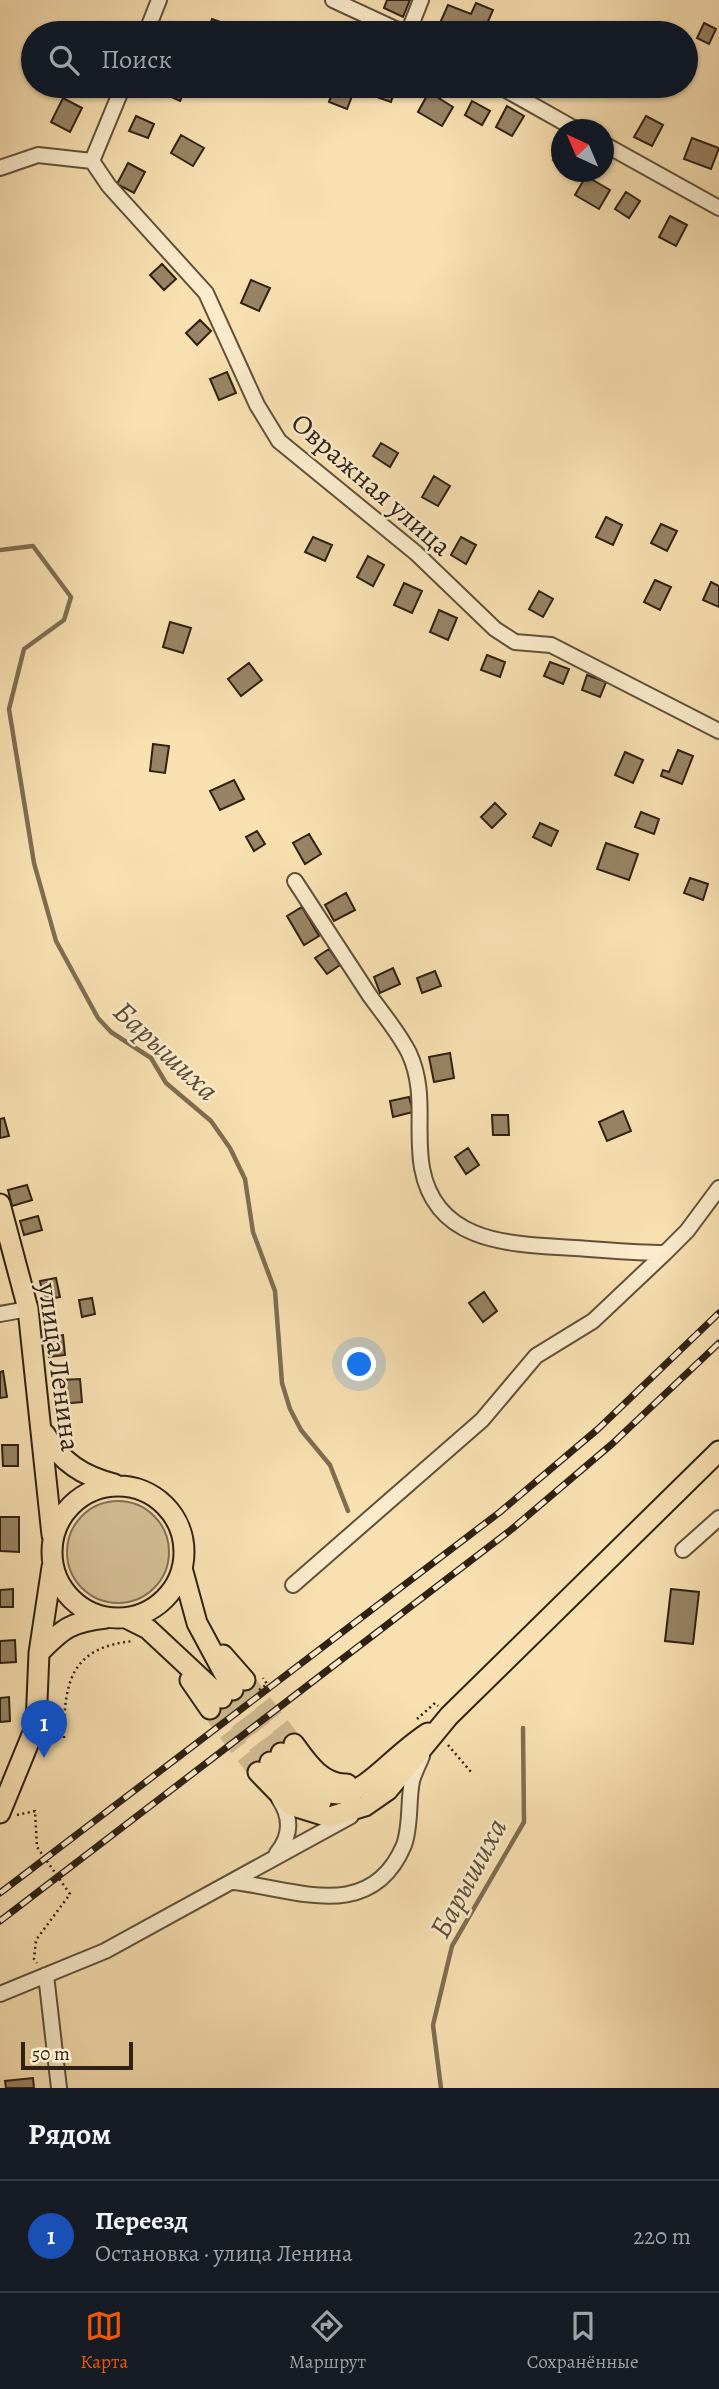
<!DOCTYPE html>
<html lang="ru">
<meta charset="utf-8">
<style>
:root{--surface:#171b24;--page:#20242c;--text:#f1f3f6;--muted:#9ea1a6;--line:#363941;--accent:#ea580c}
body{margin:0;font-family:Alegreya,serif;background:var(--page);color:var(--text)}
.compass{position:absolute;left:551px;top:119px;width:63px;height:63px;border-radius:50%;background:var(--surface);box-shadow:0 2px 5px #0004;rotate:316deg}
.scale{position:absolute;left:21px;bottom:18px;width:112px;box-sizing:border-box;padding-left:7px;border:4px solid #2f2113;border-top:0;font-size:19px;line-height:24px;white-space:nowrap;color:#2f2113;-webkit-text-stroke:5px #faebcc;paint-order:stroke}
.you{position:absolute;left:360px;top:1365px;width:24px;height:24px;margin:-18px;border:5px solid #fff;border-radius:50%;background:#1a73e8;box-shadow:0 0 0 10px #1a73e833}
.badge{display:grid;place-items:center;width:46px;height:46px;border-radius:50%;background:var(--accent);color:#fff;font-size:23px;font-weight:700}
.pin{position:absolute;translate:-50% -58px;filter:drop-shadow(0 2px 4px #0008)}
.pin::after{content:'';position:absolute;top:37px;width:24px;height:21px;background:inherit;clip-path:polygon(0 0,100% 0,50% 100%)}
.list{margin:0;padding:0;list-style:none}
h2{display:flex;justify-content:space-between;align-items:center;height:91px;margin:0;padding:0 28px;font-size:30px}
h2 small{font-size:23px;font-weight:400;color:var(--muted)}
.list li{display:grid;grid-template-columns:46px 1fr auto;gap:21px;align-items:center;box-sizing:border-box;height:112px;padding:0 28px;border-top:2px solid var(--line)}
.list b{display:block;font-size:26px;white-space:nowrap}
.list p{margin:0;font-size:23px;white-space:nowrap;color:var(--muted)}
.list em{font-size:23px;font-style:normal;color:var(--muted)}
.icon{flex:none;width:38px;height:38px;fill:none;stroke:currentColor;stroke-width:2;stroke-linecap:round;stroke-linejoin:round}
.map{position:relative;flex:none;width:719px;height:2088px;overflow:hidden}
.search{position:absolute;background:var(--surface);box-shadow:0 2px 5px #0004;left:21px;right:21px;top:21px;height:77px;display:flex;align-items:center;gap:18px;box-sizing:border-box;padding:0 24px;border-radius:38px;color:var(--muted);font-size:26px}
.sheet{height:203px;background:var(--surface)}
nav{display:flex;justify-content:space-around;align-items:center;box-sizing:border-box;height:98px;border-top:2px solid var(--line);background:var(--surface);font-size:19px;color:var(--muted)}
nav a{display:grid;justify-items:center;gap:4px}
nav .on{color:var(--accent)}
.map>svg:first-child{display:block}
.green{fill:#d6c096;stroke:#827054;stroke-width:2}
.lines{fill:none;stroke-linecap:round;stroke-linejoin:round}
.stream{stroke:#7f6d51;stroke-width:4.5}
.building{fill:#988465;stroke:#2f2113;stroke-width:2}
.major-tunnel{stroke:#d0ba91;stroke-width:19;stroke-dasharray:19 10;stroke-linecap:butt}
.minor-casing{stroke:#61513a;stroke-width:18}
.major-casing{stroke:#2f2113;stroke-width:23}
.path{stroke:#2f2113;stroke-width:2.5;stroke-dasharray:2 3.5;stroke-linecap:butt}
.minor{stroke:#faebcc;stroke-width:14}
.major{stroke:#f8e0b1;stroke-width:19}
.rail-casing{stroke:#2f2113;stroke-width:7}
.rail{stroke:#faebcc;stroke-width:4.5;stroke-dasharray:13;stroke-linecap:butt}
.labels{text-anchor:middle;stroke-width:5;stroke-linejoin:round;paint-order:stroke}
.street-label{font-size:28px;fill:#2f2113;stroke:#faebcc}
.water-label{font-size:30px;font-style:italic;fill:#5e4d37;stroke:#faebcc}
</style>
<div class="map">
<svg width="719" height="2088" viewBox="0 0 719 2088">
<rect width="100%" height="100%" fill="#f8e0b1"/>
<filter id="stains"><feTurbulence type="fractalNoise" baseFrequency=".00286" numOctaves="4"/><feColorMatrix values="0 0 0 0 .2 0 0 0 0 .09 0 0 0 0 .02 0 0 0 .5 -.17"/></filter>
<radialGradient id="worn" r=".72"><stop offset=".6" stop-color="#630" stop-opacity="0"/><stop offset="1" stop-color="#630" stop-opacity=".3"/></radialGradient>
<path class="green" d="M67 1552a51 51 0 1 1 102 0a51 51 0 1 1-102 0Z"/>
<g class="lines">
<path class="stream" d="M0 550 33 546 71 597 64 620 24 649 9 709 34 863 56 941 98 1018 111 1032 151 1058 166 1083 211 1121 230 1148 245 1179 253 1232 275 1291 282 1383 290 1409 301 1430 330 1465 348 1511
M441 2088 433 2025 452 1946 524 1822 523 1728"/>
</g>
<path class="building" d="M387 0H410L403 17 384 8Z
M476 3 493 10 483 33H465L440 23 448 5 471 14Z
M212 19 240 29 238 33H207Z
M704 23 716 29 709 44 697 38Z
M153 86H187L180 101 152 88Z
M335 86H356L347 109 329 102Z
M371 86H396L391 102 368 94Z
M429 92 453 107 442 126 418 112Z
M63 98 82 108 70 132 51 122Z
M472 101 490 111 482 125 465 115Z
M507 106 524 116 512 136 496 127Z
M136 116 154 124 148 138 129 131Z
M646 116 663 125 652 146 634 137Z
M181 135 204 148 193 166 171 153Z
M692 138 719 148 711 169 684 159Z
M562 146V165L553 160Z
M128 163 145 172 134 193 117 184Z
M586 176 610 190 599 209 575 195Z
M626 192 640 201 629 218 615 209Z
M670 216 687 225 676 246 659 237Z
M162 264 176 279 164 290 150 275Z
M251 280 270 288 259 311 241 303Z
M200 320 211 331 197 345 186 333Z
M227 372 236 393 219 400 210 379Z
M381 443 398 453 390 467 373 456Z
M434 476 450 486 438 506 422 497Z
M606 517 622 525 613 545 596 537Z
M661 524 677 531 667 551 651 543Z
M313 537 332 545 325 561 305 552Z
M461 537 476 545 466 564 451 555Z
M368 556 384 565 373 586 357 577Z
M655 580 671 587 660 610 644 602Z
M711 582 719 586V607L703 600Z
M404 583 422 591 412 613 394 605Z
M539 591 553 599 543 617 529 609Z
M439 610 457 618 448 640 430 632Z
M170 622 191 628 183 653 163 647Z
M487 655 505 662 500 677 481 670Z
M550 662 569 669 563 684 544 676Z
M249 663 262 680 241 696 228 679Z
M587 675 606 682 600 697 582 690Z
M153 744 169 746 165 773 150 771Z
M678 750 693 756 682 784 661 776 663 770 669 772Z
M625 752 643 760 633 783 615 775Z
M234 780 244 799 220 810 210 791Z
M495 803 506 814 492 828 481 817Z
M641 812 659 819 654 834 635 827Z
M540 823 558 831 551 846 533 837Z
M257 831 265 844 254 851 246 837Z
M309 834 321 854 305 864 293 843Z
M606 843 638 854 629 880 597 869Z
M690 878 708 884 703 900 684 893Z
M346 893 355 910 334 921 325 905Z
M302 907 319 936 304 945 287 916Z
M329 949 340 965 327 974 315 958Z
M393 968 400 984 380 993 374 977Z
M435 971 441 986 422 993 417 978Z
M450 1053 454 1078 434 1082 429 1057Z
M409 1097 413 1112 393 1117 390 1101Z
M623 1111 631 1131 607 1141 599 1122Z
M492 1115H508L509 1135H493Z
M4 1118 9 1136 0 1138V1119Z
M468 1148 479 1165 466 1174 455 1157Z
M27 1185 32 1200 12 1206 8 1190Z
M38 1216 42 1230 24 1235 20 1221Z
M56 1278 60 1297 44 1300 40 1281Z
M484 1292 497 1311 483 1322 469 1303Z
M92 1298 95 1314 82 1317 79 1300Z
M63 1335 65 1355 49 1357 47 1337Z
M3 1371 7 1397 0 1398V1372Z
M80 1379 82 1402 61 1404 60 1380Z
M2 1445H18V1466H3Z
M0 1517H19V1552L0 1551Z
M13 1589V1607H0V1590Z
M671 1589 699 1592 693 1644 665 1641Z
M15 1640 16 1662 0 1663V1641Z
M9 1697 10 1721 0 1722V1698Z
M33 2078 34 2088H6L5 2081Z"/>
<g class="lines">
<path class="major-tunnel" d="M245 1680 294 1744
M233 1690 281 1753
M222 1698 270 1762
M210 1709 258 1772"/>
<defs>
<path id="minor" d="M333 0 404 33
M146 33 159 0
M408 33 421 0
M499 86 577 130
M604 144 719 208
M92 161 109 186 206 293 257 405 279 441 416 553 495 629 515 642 551 645 719 731
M92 161 123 86
M0 168 38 155 92 161
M295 881C320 919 345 958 370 996 383 1014 399 1033 409 1053 427 1092 415 1128 422 1168 436 1245 513 1244 575 1248 606 1250 635 1253 665 1253L687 1231 719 1188
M0 1314 28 1309
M683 1550 719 1518
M293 1585 482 1420 536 1356 593 1321 665 1253
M277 1853C291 1836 292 1818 279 1799
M234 1882C295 1889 371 1924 404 1845 411 1826 408 1801 412 1781 414 1773 419 1764 422 1756
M46 1975 59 2088
M0 1994 105 1951 351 1816"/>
<path id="major" d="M0 1204 28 1309 52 1535
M45 1434C61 1462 83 1476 114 1484
M52 1552a66 66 0 1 1 132 0a66 66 0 1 1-132 0Z
M182 1568 197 1623 233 1690
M126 1618 148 1629 222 1698
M39 1653C63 1628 71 1622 106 1618
M223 1655 245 1680
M190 1680 210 1709
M294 1744C307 1762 322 1785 347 1784
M281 1753C346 1837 368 1772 428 1733
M270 1762C285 1783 297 1794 321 1802
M258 1772 290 1805 329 1817 365 1806 388 1790 449 1716 719 1451
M0 1813 36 1725 39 1653 52 1567"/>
</defs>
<use href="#minor" class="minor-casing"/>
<use href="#major" class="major-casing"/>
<path class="path" d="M259 1690 267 1684 263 1678
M417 1719 435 1703 438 1706
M64 1738C64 1683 70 1647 134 1641
M448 1745 471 1772
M17 1815 35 1811 37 1847 70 1894 36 1940 34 1959 37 1963"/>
<use href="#minor" class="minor"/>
<use href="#major" class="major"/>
<defs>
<path id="rail" d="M0 1893 500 1512 598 1429 719 1313
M0 1921 512 1529 612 1444 719 1343"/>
</defs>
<use href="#rail" class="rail-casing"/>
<use href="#rail" class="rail"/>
</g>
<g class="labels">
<g class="street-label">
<text transform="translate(372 484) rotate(41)" y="10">Овражная улица</text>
<text transform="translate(60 1367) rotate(82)" y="10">улица Ленина</text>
</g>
<g class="water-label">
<text transform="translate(166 1051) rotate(43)" y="10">Барышиха</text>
<text transform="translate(468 1878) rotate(-62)" y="10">Барышиха</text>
</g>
</g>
<rect width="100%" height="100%" filter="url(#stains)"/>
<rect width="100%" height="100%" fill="url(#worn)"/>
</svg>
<svg class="compass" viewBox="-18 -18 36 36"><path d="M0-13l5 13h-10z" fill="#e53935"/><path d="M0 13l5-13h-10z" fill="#9ea1a6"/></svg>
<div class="scale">50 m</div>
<div class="you"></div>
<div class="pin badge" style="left:44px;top:1758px;background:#1a4fb4">1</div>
<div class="search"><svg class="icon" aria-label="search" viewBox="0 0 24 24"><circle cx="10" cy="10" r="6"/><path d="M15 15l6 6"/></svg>Поиск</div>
</div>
<section class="sheet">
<h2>Рядом<small></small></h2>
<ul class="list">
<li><span class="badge" style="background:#1a4fb4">1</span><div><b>Переезд</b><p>Остановка · улица Ленина</p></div><em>220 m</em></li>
</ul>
</section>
<nav>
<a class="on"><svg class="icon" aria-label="map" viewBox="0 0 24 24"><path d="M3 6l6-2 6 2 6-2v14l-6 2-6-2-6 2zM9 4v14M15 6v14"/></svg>Карта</a>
<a><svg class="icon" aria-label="directions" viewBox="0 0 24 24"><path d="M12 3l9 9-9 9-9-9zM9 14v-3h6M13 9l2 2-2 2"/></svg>Маршрут</a>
<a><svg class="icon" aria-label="saved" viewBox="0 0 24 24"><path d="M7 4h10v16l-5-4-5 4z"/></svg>Сохранённые</a>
</nav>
